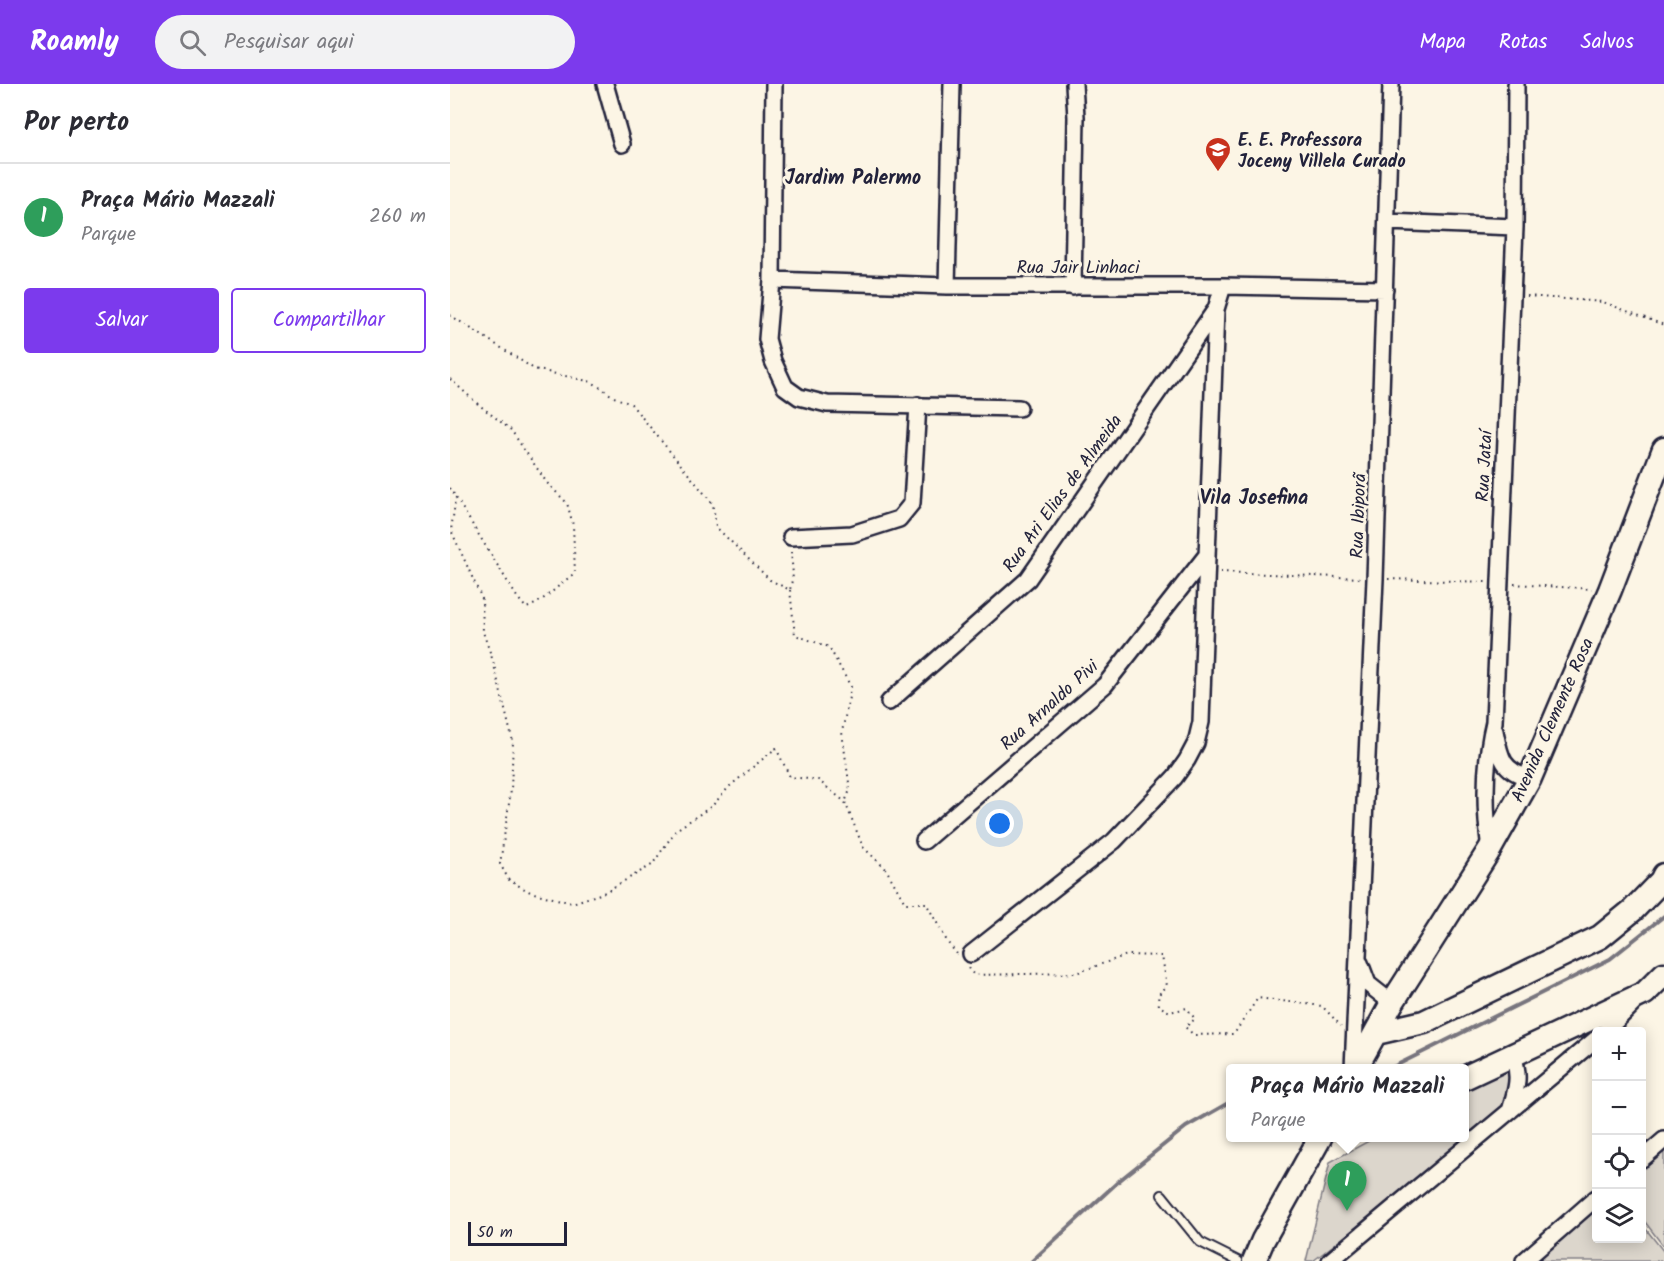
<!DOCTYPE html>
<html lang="pt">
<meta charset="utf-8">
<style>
:root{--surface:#fff;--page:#f2f2f3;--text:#2b2b33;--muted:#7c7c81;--line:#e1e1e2;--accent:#7c3aed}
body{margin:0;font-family:Kalam,sans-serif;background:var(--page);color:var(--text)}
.controls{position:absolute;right:18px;bottom:18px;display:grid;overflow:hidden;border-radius:6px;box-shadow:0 3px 15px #0003}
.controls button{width:54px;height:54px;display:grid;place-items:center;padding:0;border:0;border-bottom:2px solid var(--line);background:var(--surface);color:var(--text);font:30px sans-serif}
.scale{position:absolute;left:18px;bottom:15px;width:99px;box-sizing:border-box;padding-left:6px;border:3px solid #22223b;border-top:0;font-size:16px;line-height:21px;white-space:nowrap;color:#22223b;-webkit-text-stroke:4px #fcf5e5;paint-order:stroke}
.you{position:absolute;left:550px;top:740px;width:21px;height:21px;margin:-15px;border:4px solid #fff;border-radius:50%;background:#1a73e8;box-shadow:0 0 0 9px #1a73e833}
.badge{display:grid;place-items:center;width:39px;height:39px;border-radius:50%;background:var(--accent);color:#fff;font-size:20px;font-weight:700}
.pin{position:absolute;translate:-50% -50px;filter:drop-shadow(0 2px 3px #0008)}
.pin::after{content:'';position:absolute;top:32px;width:21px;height:18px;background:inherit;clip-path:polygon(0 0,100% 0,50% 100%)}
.popup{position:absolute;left:776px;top:980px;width:243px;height:78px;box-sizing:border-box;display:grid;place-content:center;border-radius:6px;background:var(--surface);filter:drop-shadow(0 2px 4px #0005);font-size:20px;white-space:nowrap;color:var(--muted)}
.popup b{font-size:22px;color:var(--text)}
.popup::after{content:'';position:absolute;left:50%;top:100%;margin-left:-12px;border:12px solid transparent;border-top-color:var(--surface)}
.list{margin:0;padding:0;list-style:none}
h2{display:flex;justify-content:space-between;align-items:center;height:78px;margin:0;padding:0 24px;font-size:26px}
h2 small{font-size:20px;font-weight:400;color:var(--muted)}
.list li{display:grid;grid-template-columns:39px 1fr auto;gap:18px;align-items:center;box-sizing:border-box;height:108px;padding:0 24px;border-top:2px solid var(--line)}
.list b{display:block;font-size:22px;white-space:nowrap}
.list p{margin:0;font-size:20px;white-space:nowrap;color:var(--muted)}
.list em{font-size:20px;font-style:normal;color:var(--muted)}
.actions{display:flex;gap:12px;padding:18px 24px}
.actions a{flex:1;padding:14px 0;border:2px solid var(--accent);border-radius:6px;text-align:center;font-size:21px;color:var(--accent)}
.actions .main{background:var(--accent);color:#fff}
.icon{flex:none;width:33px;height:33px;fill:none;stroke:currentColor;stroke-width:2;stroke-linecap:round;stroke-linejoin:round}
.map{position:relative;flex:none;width:1214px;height:1177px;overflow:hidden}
header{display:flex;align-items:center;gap:36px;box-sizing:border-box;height:84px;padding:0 30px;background:var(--accent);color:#fff}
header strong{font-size:28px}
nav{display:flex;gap:33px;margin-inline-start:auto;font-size:21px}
.search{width:420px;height:54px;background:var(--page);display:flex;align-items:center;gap:15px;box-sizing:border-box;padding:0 21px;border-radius:33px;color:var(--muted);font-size:22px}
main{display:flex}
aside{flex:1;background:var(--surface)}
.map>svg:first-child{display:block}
.green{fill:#dcd6cc;stroke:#7f7c84;stroke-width:1.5}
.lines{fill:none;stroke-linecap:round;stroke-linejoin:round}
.stream{stroke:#78757e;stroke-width:4}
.lane-casing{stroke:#22223b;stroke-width:12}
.street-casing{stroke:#22223b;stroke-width:20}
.secondary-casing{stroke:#22223b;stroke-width:27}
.path{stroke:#22223b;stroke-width:2;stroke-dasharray:1.5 4.5;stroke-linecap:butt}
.lane{stroke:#fcf5e5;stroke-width:8}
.street{stroke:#fcf5e5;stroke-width:15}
.secondary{stroke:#fcf5e5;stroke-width:22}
.labels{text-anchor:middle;stroke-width:6;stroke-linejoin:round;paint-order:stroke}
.poi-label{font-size:18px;font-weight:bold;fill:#22223b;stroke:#fcf5e5;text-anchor:start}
.street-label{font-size:18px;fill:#22223b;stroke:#fcf5e5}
.neighbourhood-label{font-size:20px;font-weight:bold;fill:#22223b;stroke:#fcf5e5}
</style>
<header>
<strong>Roamly</strong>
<div class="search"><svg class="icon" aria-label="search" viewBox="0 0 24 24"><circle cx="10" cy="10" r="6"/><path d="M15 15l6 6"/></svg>Pesquisar aqui</div>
<nav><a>Mapa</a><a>Rotas</a><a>Salvos</a></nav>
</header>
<main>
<aside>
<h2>Por perto<small></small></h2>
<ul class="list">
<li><span class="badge" style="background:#2e9e5b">1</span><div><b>Praça Mário Mazzali</b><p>Parque</p></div><em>260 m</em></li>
</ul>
<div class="actions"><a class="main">Salvar</a><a>Compartilhar</a></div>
</aside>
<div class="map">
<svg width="1214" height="1177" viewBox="0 0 1214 1177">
<rect width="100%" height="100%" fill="#fcf5e5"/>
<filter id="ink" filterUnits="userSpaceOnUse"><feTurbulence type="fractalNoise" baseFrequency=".0167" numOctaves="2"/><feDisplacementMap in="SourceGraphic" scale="12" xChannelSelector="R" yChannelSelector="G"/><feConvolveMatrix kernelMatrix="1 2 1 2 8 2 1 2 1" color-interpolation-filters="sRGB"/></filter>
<g filter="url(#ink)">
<path class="green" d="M1052 984 1058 988 1066 1009 1026 1050 863 1177H856L880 1078 924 1054H1014V1005Z
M1214 1066V1163L1192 1134V1084Z
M1146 1126V1154H1192V1140L1214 1168V1177H1085Z"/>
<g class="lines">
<path class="stream" d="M943 983 1160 875 1214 832
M582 1177 670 1096 736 1043 780 1018"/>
<defs>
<path id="lane" d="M712 1111 750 1158 788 1177"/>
<path id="street" d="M155 0 172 60
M324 0 322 196 317 255 323 277 335 303 349 313 377 320 569 324
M937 138 1065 143
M322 196 497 202H773L935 205
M497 202 502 0
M623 203 626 33 624 0
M341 453 402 450 449 435 462 419 468 321
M439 618 578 495 766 225
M1045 647C1050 673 1052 687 1080 694
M474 757 655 601 756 472
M1040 765C1034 722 1034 680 1044 638L1065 143 1066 0
M521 870 664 757 725 693 737 676 746 659 751 638 766 225 773 202
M910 879 918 900 942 919
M1155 948 1183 920
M903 984 925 495 941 0
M1060 1027C1066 1007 1071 992 1063 972
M1192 1075 1214 1056
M880 1177 1146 955
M1074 1177 1146 1114"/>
<path id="secondary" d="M926 949 974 938 1150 853 1183 826 1211 797 1214 791
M906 984 942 919 1040 765 1080 694 1160 506 1214 365
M1014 994 1195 909 1214 890
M804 1177 813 1156 870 1054"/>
</defs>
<use href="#lane" class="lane-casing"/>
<use href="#street" class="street-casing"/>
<use href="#secondary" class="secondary-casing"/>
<path class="path" d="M1077 212 1153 218 1214 241
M0 231 84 285 142 298 164 313 181 320 263 420 266 443 320 496 340 506 343 491 341 468
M0 295 28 320 61 346 97 399 117 419 123 441 125 489C109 500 93 519 76 524L67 513 0 404
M6 413 1 446 32 515 33 548 43 577 63 658 61 706 50 780 59 796 80 808 122 819 153 809 202 781 226 746 262 722 280 702 326 664 340 693 368 696 395 718 413 763 436 785 455 819H476L498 859 507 870
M770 488 911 494
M938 495 1037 498
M1064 500 1142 505
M340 506 345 551 379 563 401 603 392 648 400 706 395 718
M518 884 524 891 626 889 677 871 712 872 717 902 708 911 709 922 720 928 737 924 745 935 735 943 744 951 784 950 808 914 872 922 891 942"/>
<use href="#lane" class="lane"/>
<use href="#street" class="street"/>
<use href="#secondary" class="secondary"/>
</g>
</g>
<defs>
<symbol id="school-pin" viewBox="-11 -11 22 30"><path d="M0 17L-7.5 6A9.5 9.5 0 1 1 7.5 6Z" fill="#c8321e" stroke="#fcf5e5"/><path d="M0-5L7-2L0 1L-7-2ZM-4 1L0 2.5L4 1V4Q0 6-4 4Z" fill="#fff"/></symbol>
</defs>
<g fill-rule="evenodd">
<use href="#school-pin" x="753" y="51" width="30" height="40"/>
</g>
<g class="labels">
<g class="poi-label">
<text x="788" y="62">E. E. Professora<tspan x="788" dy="21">Joceny Villela Curado</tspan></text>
</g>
<g class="street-label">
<text x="628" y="189">Rua Jair Linhaci</text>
<text transform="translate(1034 382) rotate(-87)" y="6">Rua Jataí</text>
<text transform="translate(612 409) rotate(-54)" y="6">Rua Ari Elias de Almeida</text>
<text transform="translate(908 432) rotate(-88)" y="6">Rua Ibiporã</text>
<text transform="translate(599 621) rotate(-42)" y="6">Rua Arnaldo Pivi</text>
<text transform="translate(1102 636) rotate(-66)" y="6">Avenida Clemente Rosa</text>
</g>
<g class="neighbourhood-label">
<text x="403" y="100">Jardim Palermo</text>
<text x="804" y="420">Vila Josefina</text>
</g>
</g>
</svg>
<div class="controls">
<button>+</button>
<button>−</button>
<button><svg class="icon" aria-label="locate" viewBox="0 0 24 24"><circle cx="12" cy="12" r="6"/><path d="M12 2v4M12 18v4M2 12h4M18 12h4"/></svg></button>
<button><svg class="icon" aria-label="layers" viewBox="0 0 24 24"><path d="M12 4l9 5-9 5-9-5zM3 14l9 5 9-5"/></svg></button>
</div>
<div class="scale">50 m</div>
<div class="you"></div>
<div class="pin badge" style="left:897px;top:1127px;background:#2e9e5b">1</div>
<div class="popup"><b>Praça Mário Mazzali</b>Parque</div>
</div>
</main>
